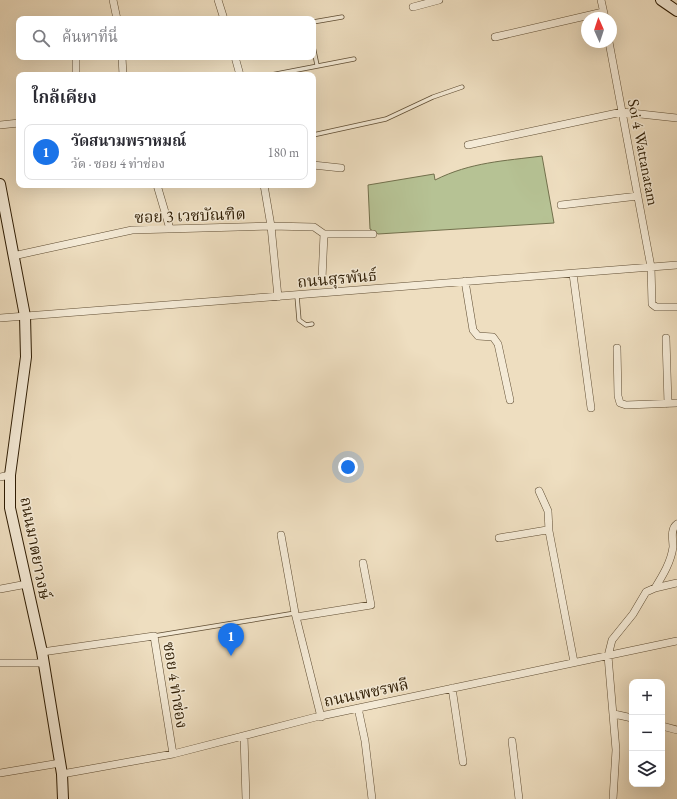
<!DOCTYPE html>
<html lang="th">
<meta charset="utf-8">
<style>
:root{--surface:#fff;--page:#f7f7f7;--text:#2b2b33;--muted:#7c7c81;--line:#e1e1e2;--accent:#1a73e8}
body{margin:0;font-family:"EB Garamond","Noto Serif Thai",serif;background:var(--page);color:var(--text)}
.controls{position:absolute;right:12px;bottom:12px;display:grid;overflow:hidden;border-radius:8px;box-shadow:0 4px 16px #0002}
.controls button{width:36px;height:36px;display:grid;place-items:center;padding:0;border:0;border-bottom:1px solid var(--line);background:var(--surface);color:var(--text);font:20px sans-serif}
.compass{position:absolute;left:581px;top:12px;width:36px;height:36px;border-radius:50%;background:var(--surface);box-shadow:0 4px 16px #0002;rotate:357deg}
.you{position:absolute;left:348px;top:467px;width:14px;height:14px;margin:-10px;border:3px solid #fff;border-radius:50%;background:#1a73e8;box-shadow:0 0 0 6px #1a73e833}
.badge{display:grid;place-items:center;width:26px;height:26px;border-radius:50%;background:var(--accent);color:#fff;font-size:13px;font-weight:700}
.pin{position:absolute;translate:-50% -33px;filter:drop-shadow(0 1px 2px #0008)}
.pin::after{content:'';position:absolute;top:21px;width:14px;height:12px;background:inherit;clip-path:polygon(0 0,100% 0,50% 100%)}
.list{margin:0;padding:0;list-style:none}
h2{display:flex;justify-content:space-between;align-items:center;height:52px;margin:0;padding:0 16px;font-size:17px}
h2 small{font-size:13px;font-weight:400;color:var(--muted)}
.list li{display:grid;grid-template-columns:26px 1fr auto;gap:12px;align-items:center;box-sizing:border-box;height:56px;margin:0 8px 8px;padding:0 8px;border:1px solid var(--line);border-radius:8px}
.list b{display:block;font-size:15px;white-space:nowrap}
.list p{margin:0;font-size:13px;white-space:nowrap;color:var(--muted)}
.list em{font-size:13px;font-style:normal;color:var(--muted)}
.icon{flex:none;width:22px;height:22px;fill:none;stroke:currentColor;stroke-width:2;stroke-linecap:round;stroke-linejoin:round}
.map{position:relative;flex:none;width:677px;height:799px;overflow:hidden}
.search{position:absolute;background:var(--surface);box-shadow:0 4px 16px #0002;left:16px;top:16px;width:300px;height:44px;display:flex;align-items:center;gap:10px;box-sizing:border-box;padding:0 14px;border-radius:8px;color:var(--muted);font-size:15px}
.panel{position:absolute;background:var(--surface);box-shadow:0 4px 16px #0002;left:16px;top:72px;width:300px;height:116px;border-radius:8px}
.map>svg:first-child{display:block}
.green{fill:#b6c294;stroke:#72704c}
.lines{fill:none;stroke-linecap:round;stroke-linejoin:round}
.lane-casing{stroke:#5f4d33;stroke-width:5}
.street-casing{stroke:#5f4d33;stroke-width:8}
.secondary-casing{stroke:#2f1d04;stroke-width:12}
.lane{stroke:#f4ead6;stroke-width:3.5}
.street{stroke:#f4ead6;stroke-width:7}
.secondary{stroke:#f4ead6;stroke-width:10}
.labels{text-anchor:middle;stroke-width:3;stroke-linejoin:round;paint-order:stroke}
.street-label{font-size:16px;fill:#2f1d04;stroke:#f4ead6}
</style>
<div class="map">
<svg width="677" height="799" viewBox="0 0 677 799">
<rect width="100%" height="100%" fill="#eedec0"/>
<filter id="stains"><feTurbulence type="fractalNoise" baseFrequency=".005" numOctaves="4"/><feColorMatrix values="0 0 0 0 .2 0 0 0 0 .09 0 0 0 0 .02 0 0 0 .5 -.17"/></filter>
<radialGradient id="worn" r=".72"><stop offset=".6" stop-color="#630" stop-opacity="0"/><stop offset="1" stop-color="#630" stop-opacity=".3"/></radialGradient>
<path class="green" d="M542 156 554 223 378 234 370 229 368 185 434 174 435 180C471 162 504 161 542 156Z"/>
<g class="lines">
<defs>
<path id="lane" d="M313 22 342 17
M313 46 317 65
M271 75 354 59
M313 135 386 119 433 97 462 87
M297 296 299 320 306 325 312 324
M154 636 295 613"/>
<path id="street" d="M113 0 117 19
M218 0 224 19
M601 0 605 18
M413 7 439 0
M495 37 603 12
M609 42 651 267 652 304 656 307H677
M76 57V75
M122 57 123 75
M235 57 240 75
M0 125 19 123
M468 145 622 112 677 118
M313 165 341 168
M157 185 170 229
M264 185 271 226 278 297
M561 205 638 196
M324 234H373
M13 256 132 230 271 226 314 227 324 234 322 279
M573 274 591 408
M465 281 473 330 478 336 493 337 498 344 510 400
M0 318 677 265
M666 338 668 404
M617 348 618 396 620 403 626 405 677 403
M0 477 10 475
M539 491 548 511 549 531
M281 535 295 613 321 717
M499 538 547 530 549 531 574 662
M655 588C663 575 671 562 673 547 673 540 670 529 677 524
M0 589 27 584
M296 617 371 605 363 563
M42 652 154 636 173 754
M0 663H44
M452 688 463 762
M358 708 365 741 372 799
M614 714 632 718
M662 726 677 730
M244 736 246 799
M512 741 519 799
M0 773 60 763
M62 774 173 754 316 717 677 641
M613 799 616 750 608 656 612 640 633 614 646 592 655 588 677 583"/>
<path id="secondary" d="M661 0 677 11
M0 184 25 316 26 357 10 475V508L42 652 62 774 63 799"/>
</defs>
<use href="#lane" class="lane-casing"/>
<use href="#street" class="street-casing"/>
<use href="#secondary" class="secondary-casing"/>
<use href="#lane" class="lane"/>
<use href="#street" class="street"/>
<use href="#secondary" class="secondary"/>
</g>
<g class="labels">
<g class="street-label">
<text transform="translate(644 152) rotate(79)" y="6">Soi 4 Wattanatam</text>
<text transform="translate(190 215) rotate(-2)" y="6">ซอย 3 เวชบัณฑิต</text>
<text transform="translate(337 278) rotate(-5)" y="6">ถนนสุรพันธ์</text>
<text transform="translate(36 548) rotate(79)" y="6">ถนนมาตยาวงษ์</text>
<text transform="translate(176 685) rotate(81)" y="6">ซอย 4 ท่าช่อง</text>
<text transform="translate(366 692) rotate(-12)" y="6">ถนนเพชรพลี</text>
</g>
</g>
<rect width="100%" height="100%" filter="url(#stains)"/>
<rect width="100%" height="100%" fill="url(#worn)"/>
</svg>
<div class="controls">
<button>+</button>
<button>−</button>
<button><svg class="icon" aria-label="layers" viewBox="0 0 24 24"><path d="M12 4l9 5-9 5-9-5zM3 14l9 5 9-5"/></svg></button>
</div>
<svg class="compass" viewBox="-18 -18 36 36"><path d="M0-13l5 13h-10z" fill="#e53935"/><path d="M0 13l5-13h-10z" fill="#7c7c81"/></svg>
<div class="you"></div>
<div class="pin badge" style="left:231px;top:656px">1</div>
<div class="search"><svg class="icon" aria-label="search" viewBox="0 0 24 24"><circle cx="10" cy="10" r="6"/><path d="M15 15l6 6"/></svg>ค้นหาที่นี่</div>
<section class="panel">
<h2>ใกล้เคียง<small></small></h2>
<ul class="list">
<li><span class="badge">1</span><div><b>วัดสนามพราหมณ์</b><p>วัด · ซอย 4 ท่าช่อง</p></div><em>180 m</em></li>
</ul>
</section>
</div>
